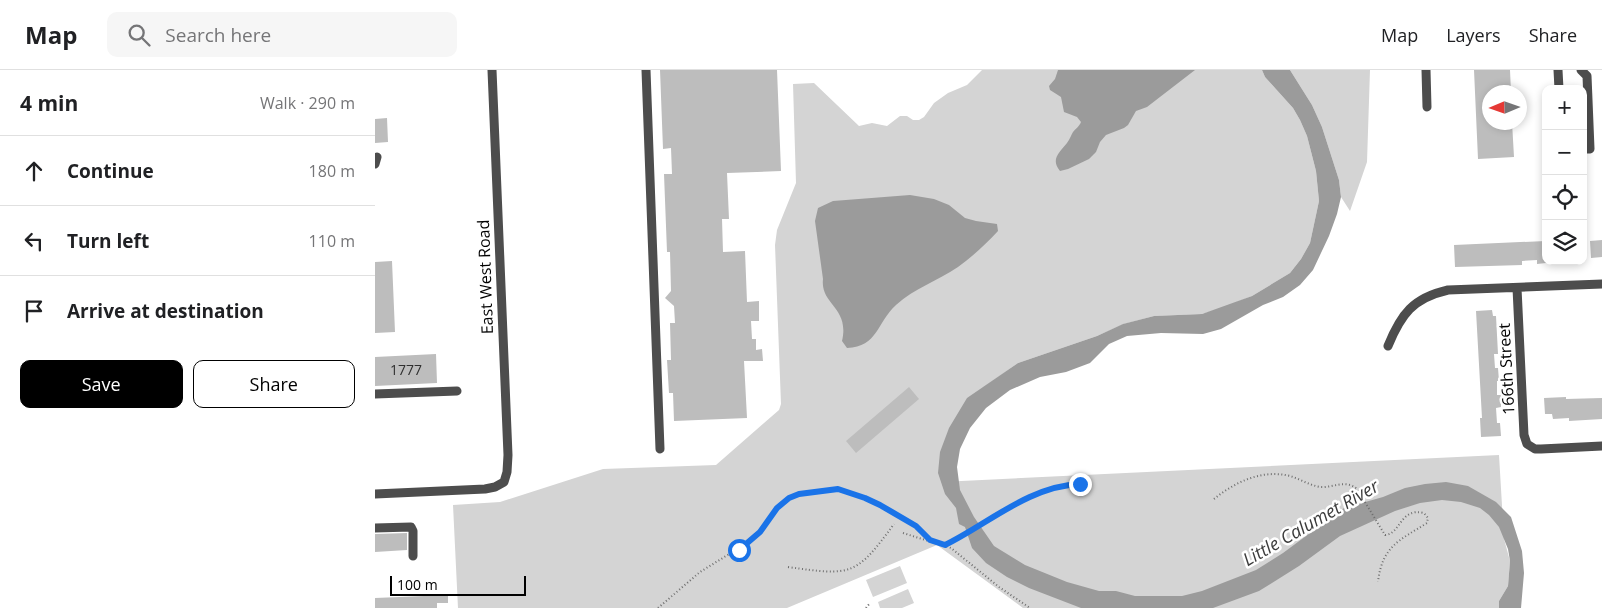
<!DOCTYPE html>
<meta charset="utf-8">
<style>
:root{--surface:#fff;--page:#f6f6f6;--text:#202124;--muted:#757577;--line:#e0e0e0;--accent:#000}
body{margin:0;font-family:"Open Sans",sans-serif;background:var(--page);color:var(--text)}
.controls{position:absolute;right:15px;top:15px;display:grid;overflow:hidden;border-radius:10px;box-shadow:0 2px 8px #0003}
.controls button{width:45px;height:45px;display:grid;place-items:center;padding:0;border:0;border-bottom:1px solid var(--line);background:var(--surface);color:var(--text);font:25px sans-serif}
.compass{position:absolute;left:1107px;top:15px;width:45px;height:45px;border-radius:50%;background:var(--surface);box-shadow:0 2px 8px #0003;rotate:268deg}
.scale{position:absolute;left:15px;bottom:12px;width:136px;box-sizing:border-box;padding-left:5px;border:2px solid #000;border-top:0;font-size:14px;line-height:18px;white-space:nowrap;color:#000;-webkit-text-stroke:4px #fff;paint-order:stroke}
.stop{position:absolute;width:15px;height:15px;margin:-11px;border:4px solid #1a73e8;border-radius:50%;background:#fff}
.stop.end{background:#1a73e8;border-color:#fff;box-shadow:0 1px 5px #0008}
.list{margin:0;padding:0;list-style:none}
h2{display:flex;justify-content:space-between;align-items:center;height:65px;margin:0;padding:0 20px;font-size:21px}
h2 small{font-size:16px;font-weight:400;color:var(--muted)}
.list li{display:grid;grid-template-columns:32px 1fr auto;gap:15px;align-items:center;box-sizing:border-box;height:70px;padding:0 20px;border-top:1px solid var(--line)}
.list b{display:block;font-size:19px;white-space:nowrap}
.list em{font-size:16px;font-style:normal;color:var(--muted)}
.actions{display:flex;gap:10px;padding:15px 20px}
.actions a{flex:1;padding:11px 0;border:1px solid var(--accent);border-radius:10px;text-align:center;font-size:18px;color:var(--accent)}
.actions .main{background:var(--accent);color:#fff}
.icon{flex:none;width:28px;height:28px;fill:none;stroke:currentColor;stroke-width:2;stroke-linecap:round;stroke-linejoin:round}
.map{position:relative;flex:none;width:1227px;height:538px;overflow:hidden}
header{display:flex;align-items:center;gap:30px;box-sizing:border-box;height:70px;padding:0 25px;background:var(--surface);border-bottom:1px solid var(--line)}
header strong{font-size:24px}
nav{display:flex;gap:28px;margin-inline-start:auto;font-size:18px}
.search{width:350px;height:45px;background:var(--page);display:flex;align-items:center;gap:12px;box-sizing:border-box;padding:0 18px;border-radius:10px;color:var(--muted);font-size:19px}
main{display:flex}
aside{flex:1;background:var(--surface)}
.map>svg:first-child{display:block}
.green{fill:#d4d4d4}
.water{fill:#9b9b9b}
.building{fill:#bdbdbd}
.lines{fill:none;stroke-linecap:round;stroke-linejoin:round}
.path{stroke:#6f6f6f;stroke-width:2;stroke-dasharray:1 2.5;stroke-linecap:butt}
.minor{stroke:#4d4d4d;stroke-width:9}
.route{stroke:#1a73e8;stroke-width:6}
.labels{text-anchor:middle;stroke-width:5;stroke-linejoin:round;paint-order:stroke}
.number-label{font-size:14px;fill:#2f2f2f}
.street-label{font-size:16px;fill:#000;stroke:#fff}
.water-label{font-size:18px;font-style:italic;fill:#3c3c3c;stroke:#fff}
</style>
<header>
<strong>Map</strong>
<div class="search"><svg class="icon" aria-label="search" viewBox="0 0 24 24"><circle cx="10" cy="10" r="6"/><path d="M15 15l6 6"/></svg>Search here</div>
<nav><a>Map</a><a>Layers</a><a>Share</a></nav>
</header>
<main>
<aside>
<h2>4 min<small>Walk · 290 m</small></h2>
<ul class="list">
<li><svg class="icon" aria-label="ahead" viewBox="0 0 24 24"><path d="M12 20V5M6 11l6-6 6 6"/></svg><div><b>Continue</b></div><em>180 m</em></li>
<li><svg class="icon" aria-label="left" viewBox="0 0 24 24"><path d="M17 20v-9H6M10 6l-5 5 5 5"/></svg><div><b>Turn left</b></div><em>110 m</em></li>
<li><svg class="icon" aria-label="arrive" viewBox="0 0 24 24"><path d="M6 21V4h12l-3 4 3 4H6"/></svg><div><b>Arrive at destination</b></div></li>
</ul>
<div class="actions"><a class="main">Save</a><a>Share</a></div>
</aside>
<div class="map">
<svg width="1227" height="538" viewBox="0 0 1227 538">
<rect width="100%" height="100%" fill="#fff"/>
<path class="green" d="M607 0H887L890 7 918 38 925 50 932 66 941 101 944 131 935 173 926 189 915 203 877 226 847 238 827 244 779 246 749 254 722 266 643 293 592 329 566 412 1124 385 1129 469 1135 491 1133 516 1124 531V538H648L562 475 412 538H83L78 435 125 432 228 399 341 395 404 340 406 334 400 175 402 160 421 113 418 14 439 13 484 56 497 53 512 56 525 46H532L538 50H544L549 47 559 33 573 23 592 15Z
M915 0H995L992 92 975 141 966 127 964 110 947 57 937 35Z
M525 496 532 513 498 527 491 510Z
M533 519 539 533 527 538H505L503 532Z"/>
<path class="water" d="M683 0H820L772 37 761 41 753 55 749 58 731 65 725 72 721 82 714 89 693 99 685 101C675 89 685 82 692 73 695 69 696 65 698 62 701 58 704 57 706 52L702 47 689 42 686 27 675 20 674 16 680 9Z
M887 0H915L937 35 947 57 964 110 966 127 962 144 954 166 938 200 925 215 908 227 888 235 846 259 828 264 786 263 752 266 734 274 715 293 691 302 665 307 635 320 611 338 595 358 585 379 582 397 585 420 599 447 619 476 650 495 692 512 724 521H741L760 526H807L827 521 881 500 908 483 969 438 1008 427 1030 418 1050 414 1071 412 1093 416 1121 432 1136 447 1147 481 1149 503 1146 538H1124V531L1133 516 1135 491 1133 479 1124 457 1114 445 1105 438 1086 432 1067 430 1045 433 1020 441 965 466 924 496 884 521 838 538H706L654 518 632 507 611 493 597 478 590 457 584 454 581 438 570 424 563 403 565 382 574 358 592 328 643 293 722 266 748 254 779 246 827 244 877 226 915 203 926 189 935 173 944 131 941 101 932 66 925 50 918 38 890 7Z
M535 125 559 129 574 135 590 148 601 151 622 154 623 161C611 174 597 187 583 197 562 211 540 218 521 235 502 252 503 277 472 278L467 271C475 237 445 235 448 209L440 151 443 138 458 131Z"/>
<path class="building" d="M285 0H402L406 101 352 103 354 149H347L348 182 370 181 372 232 384 231V251H376L377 269H381V280L387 279 388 291H369L372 348 299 351 298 323H294L292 290H296L295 253H300L299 236 290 228 296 221 295 182H292L289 104H297L296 78 288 79Z
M1099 0H1135L1136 22H1114V52H1137L1139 87 1103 89Z
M12 48 13 72 0 73V49Z
M1227 170V187L1216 188 1215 171Z
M1171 171V193L1162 194V190L1147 191V195L1080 197 1079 175Z
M17 191 20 262 0 263V192Z
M1117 240 1118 246H1121L1123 284H1119L1120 298H1123L1124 311H1122V325H1126V337L1121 338 1122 353H1125L1126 366 1106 367 1105 348H1107L1101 241Z
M61 284 62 313 0 316V287Z
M534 317 544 329 481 383 471 371Z
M1191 327V329L1227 328V349L1194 351V348L1178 349 1177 344H1170L1169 328Z
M32 463V480L0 482V464Z
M73 525V533H62V538H0V528Z"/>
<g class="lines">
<path class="path" d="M839 429C860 412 887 399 915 406 925 409 934 415 945 417 958 418 971 409 982 419L1010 465C1026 464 1025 437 1049 443L1053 448 1052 453C1025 470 1007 476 1003 512
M528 463 576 478 624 517 655 538
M569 475C613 453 655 416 705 414
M413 497C477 506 481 506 519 454
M283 538 325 502 377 470 385 463 402 437 414 428 424 424 451 420 463 419 471 421 490 428 528 448 541 455 555 470
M491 538 495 533"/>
<path class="minor" d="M271 0 285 379
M1051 0 1052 37
M1183 0 1184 19
M1206 0 1212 6 1215 79H1208
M0 94 2 87
M1142 218 1149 365 1152 374 1160 379H1166L1227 376
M1013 276C1026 244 1038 228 1073 220L1227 214
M0 324 82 321
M0 424 110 419 120 417 129 412 132 402 133 385 117 0
M0 458 36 457 38 461V486"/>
</g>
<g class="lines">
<path class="route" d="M364 480 385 462 402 438 414 428 424 424 463 419 490 428 505 435 541 456 555 470 570 475C613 454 654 416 705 414"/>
</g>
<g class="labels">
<g class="number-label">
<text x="31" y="305">1777</text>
</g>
<g class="street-label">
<text transform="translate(110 207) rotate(-92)" y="6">East West Road</text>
<text transform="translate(1131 299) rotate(-93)" y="6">166th Street</text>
</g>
<g class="water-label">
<text transform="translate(936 453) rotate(-30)" y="6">Little Calumet River</text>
</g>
</g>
</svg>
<div class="controls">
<button>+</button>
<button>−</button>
<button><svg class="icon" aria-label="locate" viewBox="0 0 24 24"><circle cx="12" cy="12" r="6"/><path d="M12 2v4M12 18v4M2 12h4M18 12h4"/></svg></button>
<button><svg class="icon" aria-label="layers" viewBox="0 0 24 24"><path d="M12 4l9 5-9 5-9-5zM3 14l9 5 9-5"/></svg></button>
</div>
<svg class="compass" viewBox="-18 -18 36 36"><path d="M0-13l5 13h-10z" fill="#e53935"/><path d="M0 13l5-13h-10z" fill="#757577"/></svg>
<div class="scale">100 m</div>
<div class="stop" style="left:364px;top:480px"></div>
<div class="stop end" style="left:705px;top:414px"></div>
</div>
</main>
